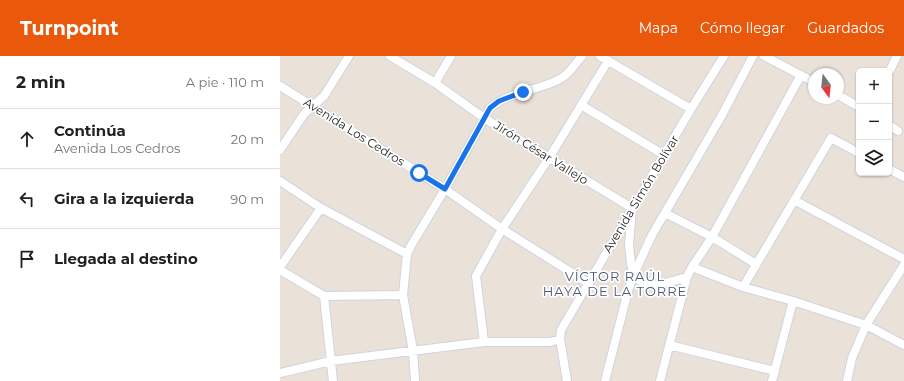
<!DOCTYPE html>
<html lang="es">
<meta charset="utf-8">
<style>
:root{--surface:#fff;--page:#f6f6f6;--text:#202124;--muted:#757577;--line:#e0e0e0;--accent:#ea580c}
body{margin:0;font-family:Montserrat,sans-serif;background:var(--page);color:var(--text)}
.controls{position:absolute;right:12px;top:12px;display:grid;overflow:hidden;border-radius:6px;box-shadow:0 1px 3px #0004}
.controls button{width:36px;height:36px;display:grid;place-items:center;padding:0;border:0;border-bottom:1px solid var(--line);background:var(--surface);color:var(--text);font:20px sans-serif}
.compass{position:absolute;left:528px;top:12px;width:36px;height:36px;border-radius:50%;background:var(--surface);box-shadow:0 1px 3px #0004;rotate:165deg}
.stop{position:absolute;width:12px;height:12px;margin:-9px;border:3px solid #1a73e8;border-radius:50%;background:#fff}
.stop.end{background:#1a73e8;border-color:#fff;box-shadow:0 1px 4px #0008}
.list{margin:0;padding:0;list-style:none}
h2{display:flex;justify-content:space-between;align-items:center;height:52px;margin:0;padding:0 16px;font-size:17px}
h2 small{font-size:13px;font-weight:400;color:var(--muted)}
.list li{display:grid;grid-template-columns:26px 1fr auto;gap:12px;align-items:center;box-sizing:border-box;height:60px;padding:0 16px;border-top:1px solid var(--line)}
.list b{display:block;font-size:15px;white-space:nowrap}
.list p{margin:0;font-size:13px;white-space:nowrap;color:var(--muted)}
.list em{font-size:13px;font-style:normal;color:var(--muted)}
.icon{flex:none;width:22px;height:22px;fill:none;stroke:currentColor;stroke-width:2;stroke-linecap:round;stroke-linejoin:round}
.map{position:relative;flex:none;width:624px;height:325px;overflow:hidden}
header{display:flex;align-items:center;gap:24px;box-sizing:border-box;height:56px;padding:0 20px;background:var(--accent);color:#fff}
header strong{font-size:19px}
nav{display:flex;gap:22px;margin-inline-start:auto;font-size:14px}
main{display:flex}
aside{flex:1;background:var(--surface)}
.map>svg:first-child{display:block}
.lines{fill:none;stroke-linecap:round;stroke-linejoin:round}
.minor-casing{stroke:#ced4e1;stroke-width:10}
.minor{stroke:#fff;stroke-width:8}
.route{stroke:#1a73e8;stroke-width:5}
.labels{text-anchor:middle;stroke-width:3.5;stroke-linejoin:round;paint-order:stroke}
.street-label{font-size:12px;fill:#272727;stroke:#fff}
.neighbourhood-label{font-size:13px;letter-spacing:1px;fill:#495677;stroke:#fff}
</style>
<header>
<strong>Turnpoint</strong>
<nav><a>Mapa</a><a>Cómo llegar</a><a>Guardados</a></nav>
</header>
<main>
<aside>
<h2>2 min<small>A pie · 110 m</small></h2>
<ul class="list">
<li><svg class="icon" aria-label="ahead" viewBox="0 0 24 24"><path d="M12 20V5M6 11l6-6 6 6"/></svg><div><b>Continúa</b><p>Avenida Los Cedros</p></div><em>20 m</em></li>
<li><svg class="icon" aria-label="left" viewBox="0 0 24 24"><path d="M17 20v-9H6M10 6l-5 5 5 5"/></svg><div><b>Gira a la izquierda</b></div><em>90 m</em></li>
<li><svg class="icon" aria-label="arrive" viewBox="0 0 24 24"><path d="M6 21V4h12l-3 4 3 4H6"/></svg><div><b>Llegada al destino</b></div></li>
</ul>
</aside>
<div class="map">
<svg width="624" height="325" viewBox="0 0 624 325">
<rect width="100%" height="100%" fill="#eae1d9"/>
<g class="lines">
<defs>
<path id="minor" d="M110 0 155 27 204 62 352 152 349 189 351 208 354 218 348 235 325 325
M320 0 411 53
M484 0 534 26
M609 16 617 0
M155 27 171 0
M0 30 165 133 222 173 308 227
M558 39 579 51
M301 49 384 99
M609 69 618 75
M0 94 24 58 44 40 69 0
M609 113 624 121
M0 125 41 152 127 198
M514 144 624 203
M385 157 432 181 476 208
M0 211 41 152
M412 211 463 231 513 245 586 269 624 289
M0 214 44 240 123 239
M407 221C396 224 370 234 360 225 358 223 356 220 354 218L372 179 442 59 473 0
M463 231 551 82 579 97
M44 240 53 325
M204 286 196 220 222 173 269 102 328 5
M389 289 495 315
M0 317 51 305 204 286H270L280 283
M135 325 133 295 123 239 127 198 132 188 165 133 210 52C229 36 256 35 278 24 288 20 295 8 302 0
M287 325 280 283 281 274 411 53 444 0
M380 325 407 221 412 211 432 181 521 19
M492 325 513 245
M567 325 572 302 586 269 624 209"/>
</defs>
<use href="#minor" class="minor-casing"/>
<use href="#minor" class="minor"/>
</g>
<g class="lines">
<path class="route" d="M139 117 165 133 210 52 219 45 243 36"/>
</g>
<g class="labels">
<g class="street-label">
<text transform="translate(74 76) rotate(32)" y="4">Avenida Los Cedros</text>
<text transform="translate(261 97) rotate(32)" y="4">Jirón César Vallejo</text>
<text transform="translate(361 138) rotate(-59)" y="4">Avenida Simón Bolívar</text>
</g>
<g class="neighbourhood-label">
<text x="335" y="225">VÍCTOR RAÚL<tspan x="335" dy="15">HAYA DE LA TORRE</tspan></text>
</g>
</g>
</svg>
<div class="controls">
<button>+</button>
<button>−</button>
<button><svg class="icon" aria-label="layers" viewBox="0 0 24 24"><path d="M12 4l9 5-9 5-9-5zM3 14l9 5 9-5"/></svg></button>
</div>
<svg class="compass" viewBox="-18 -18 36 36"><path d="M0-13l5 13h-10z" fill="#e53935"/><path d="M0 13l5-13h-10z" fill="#757577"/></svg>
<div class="stop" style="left:139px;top:117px"></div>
<div class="stop end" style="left:243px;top:36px"></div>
</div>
</main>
